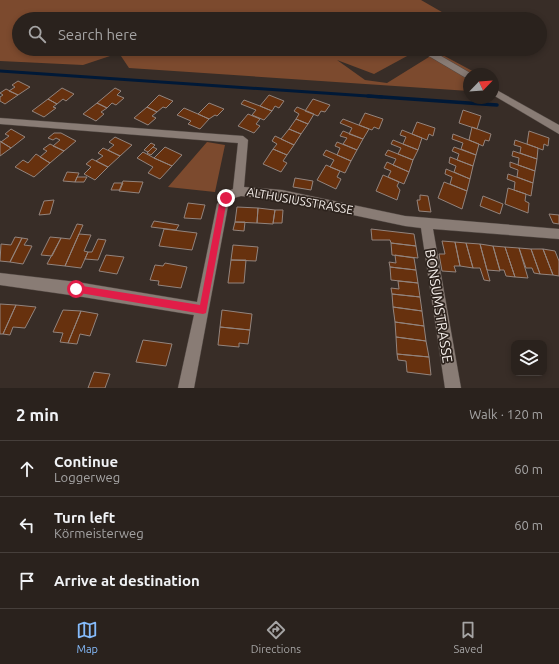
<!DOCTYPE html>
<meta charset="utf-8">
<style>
:root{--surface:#2a221d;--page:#322a26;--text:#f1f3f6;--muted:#a5a4a4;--line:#463f3b;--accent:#85bbfb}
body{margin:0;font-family:Ubuntu,sans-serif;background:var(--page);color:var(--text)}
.controls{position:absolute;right:12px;bottom:12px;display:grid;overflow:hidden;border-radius:8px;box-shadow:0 2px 6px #0003}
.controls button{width:36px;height:36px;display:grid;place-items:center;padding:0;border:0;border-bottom:1px solid var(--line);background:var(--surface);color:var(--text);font:20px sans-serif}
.compass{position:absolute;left:463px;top:68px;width:36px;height:36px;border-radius:50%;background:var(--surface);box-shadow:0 2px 6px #0003;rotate:65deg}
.stop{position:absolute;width:12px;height:12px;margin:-9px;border:3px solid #e11d48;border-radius:50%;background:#fff}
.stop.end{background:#e11d48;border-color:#fff;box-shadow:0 1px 4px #0008}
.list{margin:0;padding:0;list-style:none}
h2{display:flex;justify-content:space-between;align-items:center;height:52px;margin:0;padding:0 16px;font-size:17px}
h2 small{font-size:13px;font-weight:400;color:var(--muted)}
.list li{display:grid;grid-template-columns:26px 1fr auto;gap:12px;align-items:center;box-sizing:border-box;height:56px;padding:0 16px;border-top:1px solid var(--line)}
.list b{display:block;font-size:15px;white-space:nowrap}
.list p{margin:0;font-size:13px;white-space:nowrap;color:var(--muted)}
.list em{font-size:13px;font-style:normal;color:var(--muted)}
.icon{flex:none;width:22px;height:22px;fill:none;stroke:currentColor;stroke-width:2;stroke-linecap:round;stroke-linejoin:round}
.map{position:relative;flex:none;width:559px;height:388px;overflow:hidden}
.search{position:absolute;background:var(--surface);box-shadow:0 2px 6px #0003;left:12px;right:12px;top:12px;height:44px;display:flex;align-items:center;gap:10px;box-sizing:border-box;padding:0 14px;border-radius:22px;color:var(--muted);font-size:15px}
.sheet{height:220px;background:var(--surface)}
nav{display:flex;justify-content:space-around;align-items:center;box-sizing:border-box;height:56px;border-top:1px solid var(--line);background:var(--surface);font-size:11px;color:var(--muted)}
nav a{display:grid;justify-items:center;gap:2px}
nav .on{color:var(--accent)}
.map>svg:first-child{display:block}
.green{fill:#7c4a2e}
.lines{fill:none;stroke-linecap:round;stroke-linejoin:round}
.stream-far1{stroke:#001937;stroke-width:3}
.stream{stroke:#001937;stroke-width:3.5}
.building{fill:#67310e;stroke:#92847e}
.minor-casing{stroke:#524944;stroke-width:1}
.minor{fill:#897c75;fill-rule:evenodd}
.route{fill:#e11d48}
.labels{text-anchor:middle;stroke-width:3.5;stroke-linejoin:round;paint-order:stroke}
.street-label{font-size:12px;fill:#f4ede9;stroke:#2d231d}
.near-street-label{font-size:14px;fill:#f4ede9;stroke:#2d231d}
</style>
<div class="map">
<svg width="559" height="388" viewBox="0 0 559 388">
<rect width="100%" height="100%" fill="#382d27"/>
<path class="green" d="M0 0H421L454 19H19V49H420L374 74 337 60 365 80 387 83 437 52 478 74H469V91L129 68 119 53 83 65 0 61Z
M207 142 225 145 215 192 168 187Z"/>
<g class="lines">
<path class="stream-far1" d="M0 71 382 97"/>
<path class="stream" d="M368 96 497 105"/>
</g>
<path class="building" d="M18 81 30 87 18 95 9 91 15 87 12 85Z
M62 88 74 94 66 101 63 99 57 104 48 99Z
M115 88 121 91 117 95 124 98 116 105 112 103 107 108 97 103Z
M6 89 18 95 5 104 0 101V97L3 95 0 93Z
M159 95 173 101 166 108 163 107 157 112 147 107Z
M269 95 284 101 279 108 275 106 272 111 260 106Z
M48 99 57 104 53 107 56 108 44 117 32 111Z
M313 99 330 105 325 112 321 111 318 116 305 111Z
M244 100 260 106 272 111 264 120 252 115 256 110 241 104Z
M97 103 107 108 101 112 104 114 96 121 83 114Z
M209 103 224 109 217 116 215 115 209 119 198 114Z
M147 107 157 112 152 116 156 118 148 125 134 118Z
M297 107 314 114 308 124 296 119 299 114 294 111Z
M184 108 198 114 209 119 200 129 188 124 191 121 177 115Z
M463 110 481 116 477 129 459 123Z
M365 113 383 119 379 129 374 127 372 130 359 125Z
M248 114 260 119 256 124 260 126 254 133 238 126Z
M296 119 308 124 301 134 289 129Z
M343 119 369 129 363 139 349 134 352 128 340 123Z
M417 122 435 128 433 136 429 134 427 140 412 134Z
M472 127 491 134 489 141 485 140 483 146 469 140Z
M11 129 25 137 11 148 1 142 9 136 5 134Z
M289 129 301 134 294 145 281 139Z
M402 130 422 138 418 150 403 144 406 137 400 135Z
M343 131 363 139 357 150 343 144 347 138 340 136Z
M529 131 549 138 548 146 544 144 543 150 527 144Z
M54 133H61L76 141 64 151 53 146 60 140 56 138 53 140 48 138Z
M453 134 479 144 476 155 461 149 463 143 452 139Z
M275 136 294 145 287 155 273 149 277 144 272 141Z
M115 137 132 145 120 156 108 150 114 145 109 142Z
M393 140 418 150 413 160 398 154 401 148 391 144Z
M515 140 538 148 537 159 520 153 521 147 514 145Z
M0 141 11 148 0 156Z
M337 142 357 150 351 161 337 155 340 148 335 146Z
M151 143 155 145 148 152 144 150Z
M50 144 64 151 50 163 40 157 47 151 43 149Z
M153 147 157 149 151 155 147 153Z
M165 147 182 155 172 166 154 158Z
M454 147 476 155 473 166 457 160 459 154 452 151Z
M103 148 120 156 108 167 96 161 103 156 98 153Z
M273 149 287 155 283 161 287 163 281 172 263 164Z
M326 150 351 161 345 173 330 167 334 160 323 155Z
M388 150 413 160 409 172 393 165 396 159 385 155Z
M513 151 537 159 535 171 518 165 519 158 512 156Z
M143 152 154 158 172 166 160 179 148 173 153 167 137 158Z
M36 154 50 163 34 177 15 167 23 160 28 163Z
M450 157 473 166 470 179 454 172 456 166 449 163Z
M92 159 108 167 95 180 84 174 91 167 86 164Z
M387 162 409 172 404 184 388 177 391 171 384 168Z
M510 162 535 171 533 183 517 177 518 170 510 167Z
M326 165 340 171 337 177 341 179 336 189 317 180Z
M446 169 470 179 467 191 450 184 452 177 445 174Z
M67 172 79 173 75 182 63 181Z
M508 174 533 183 531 196 514 190 515 182 507 179Z
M383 175 399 182 397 186 400 190 397 200 376 191Z
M77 177H87L84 182H75Z
M295 178 313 181 311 190 293 187Z
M123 181 143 182 139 193 119 191Z
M444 182 467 191 462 209 438 198Z
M114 183H123L120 190H111Z
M508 188 526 194 525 201 529 203 528 213 505 204Z
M420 195 428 196 431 212 419 211 417 200H420Z
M483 196 503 204 500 214 480 206Z
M54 200 50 214 39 215 44 201Z
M188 203 205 205 201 219 184 218Z
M237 207 258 208 257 223 235 222Z
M258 208 275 210 273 224 257 223Z
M275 210H283L282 223H273Z
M549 214 559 215V224L553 223Z
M154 221 179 225 176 230 151 227Z
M235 222H245L244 231 233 230Z
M77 224 83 225 65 266 47 264 61 238 70 239Z
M164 229 197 233 192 250 159 246Z
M371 229 414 234 416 246 391 243 390 240H372Z
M79 234 91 235 84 251 88 252 81 268 65 266Z
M15 237 22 238 10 262 0 261 1 244 11 245Z
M50 237 61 238 52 256 41 255Z
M22 238 28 239 24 245 32 246 23 264 10 262Z
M98 239 106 240 98 260 85 259 88 252H92Z
M442 241 455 242 460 266H454L456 272 442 271 439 254H445Z
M455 242 466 243 473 268 460 266Z
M391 243 416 246 418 258 392 255Z
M466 243 480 244 490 281 484 280 480 268H473Z
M480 244 493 246 500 271 487 270Z
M233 245 258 247 256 261 231 260Z
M493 246 505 247 515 277 506 276 504 270H500Z
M505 247 519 248 528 278 515 277Z
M519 248 531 249 540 274 534 273 532 268H526Z
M531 249H543L553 275 540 274Z
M543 249 555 251 559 261V276L553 275Z
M106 255 124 257 117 274 99 271Z
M395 255 414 258 416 270 390 267 389 262 396 263Z
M231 260H246L244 283H228Z
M165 263 187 267 181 288 158 285 159 281 150 280 155 265 163 266Z
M390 267 416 270 418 283 391 280Z
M398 281 418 283 420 297 392 294 391 288 399 289Z
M392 294 420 297 422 311 393 307Z
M0 304 16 305 3 334H0Z
M16 305 36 307 25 328 13 327 10 335 3 334Z
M393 307 422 311 424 326 395 322Z
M63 310 81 311 68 343 60 342 63 333 53 332Z
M222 310 252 314 250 330 220 327Z
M81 311 98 314 90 336 80 334 77 344 68 343Z
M395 322 424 326 426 341 396 337Z
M220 327 250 330 248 344 239 343V347L218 345Z
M396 337 426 341 429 357 397 354Z
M143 340 172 344 166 366 136 362Z
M397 354 429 357 431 375 407 372 406 361 398 360Z
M94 372 110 374 105 388H88Z"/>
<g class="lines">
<defs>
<path id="minor" d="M422 49H429L472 74H469V79L466 78 422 52Z
M493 88 559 125V134L493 95Z
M0 118 243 136 248 140 244 187 282 190 405 216 559 229V239L433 229 461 388H445L421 228 405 226 282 200 241 196 234 198 228 206 194 388H178L194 315 77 296 0 285V273L77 282 197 302 217 204 226 192 233 189 238 143 0 124Z"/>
</defs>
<use href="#minor" class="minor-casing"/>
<use href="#minor" class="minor"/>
</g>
<path class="route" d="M226 195 230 198 226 205 206 313 203 314 74 292V286L76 285 200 305 219 204Z"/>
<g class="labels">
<g class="street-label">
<text transform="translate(300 201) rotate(10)" y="4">ALTHUSIUSSTRASSE</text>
</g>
<g class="near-street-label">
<text transform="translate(439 306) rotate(81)" y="5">BONSUMSTRASSE</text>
</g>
</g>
</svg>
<div class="controls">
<button><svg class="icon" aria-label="layers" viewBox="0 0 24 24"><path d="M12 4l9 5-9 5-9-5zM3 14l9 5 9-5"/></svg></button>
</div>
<svg class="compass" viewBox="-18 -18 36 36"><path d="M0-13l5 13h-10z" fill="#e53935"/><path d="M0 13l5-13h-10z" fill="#a5a4a4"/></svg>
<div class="stop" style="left:76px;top:289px"></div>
<div class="stop end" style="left:226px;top:198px"></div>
<div class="search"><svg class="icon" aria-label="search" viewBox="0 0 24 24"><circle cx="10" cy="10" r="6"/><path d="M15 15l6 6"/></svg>Search here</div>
</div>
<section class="sheet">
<h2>2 min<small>Walk · 120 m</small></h2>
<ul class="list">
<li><svg class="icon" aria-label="ahead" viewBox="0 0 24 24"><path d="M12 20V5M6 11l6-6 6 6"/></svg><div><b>Continue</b><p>Loggerweg</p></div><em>60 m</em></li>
<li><svg class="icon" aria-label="left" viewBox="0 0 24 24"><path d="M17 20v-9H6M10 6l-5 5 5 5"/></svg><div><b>Turn left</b><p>Körmeisterweg</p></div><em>60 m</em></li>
<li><svg class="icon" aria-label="arrive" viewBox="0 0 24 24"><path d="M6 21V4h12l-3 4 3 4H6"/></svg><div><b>Arrive at destination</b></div></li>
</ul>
</section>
<nav>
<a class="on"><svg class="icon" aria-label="map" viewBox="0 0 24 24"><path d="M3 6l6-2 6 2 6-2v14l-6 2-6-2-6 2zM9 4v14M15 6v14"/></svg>Map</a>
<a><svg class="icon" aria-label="directions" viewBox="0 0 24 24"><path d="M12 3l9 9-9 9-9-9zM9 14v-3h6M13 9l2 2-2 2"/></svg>Directions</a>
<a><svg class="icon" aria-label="saved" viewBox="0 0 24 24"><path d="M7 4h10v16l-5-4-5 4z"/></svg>Saved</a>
</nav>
